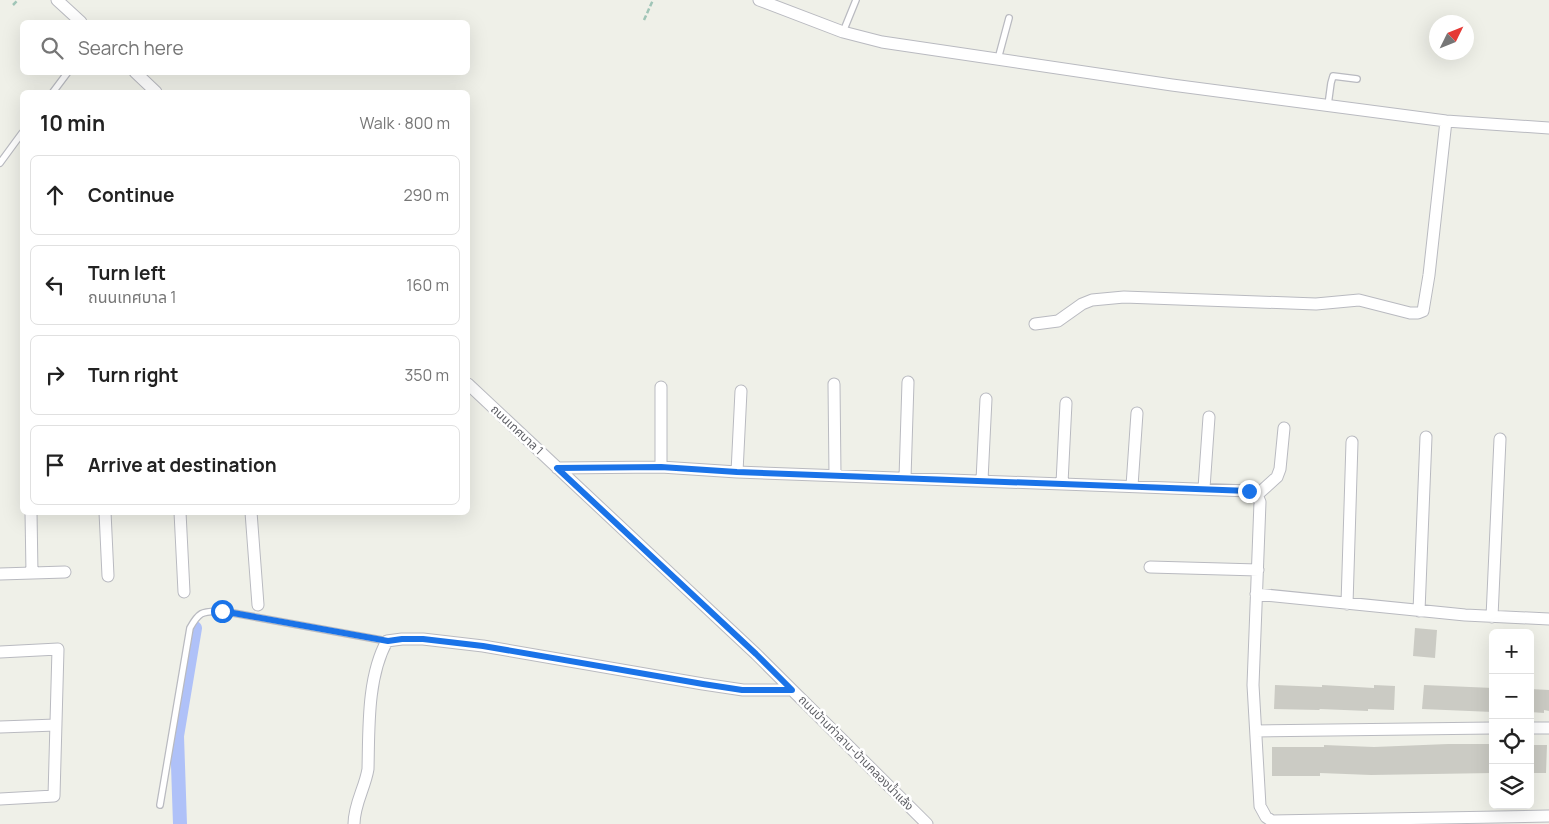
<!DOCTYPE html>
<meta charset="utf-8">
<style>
:root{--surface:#fff;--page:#f2f2f2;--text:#222;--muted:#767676;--line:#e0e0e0}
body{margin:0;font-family:Manrope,"Noto Sans Thai",sans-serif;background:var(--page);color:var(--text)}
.controls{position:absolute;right:15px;bottom:15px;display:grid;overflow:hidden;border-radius:8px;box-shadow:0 5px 20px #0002}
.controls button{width:45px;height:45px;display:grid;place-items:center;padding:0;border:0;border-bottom:1px solid var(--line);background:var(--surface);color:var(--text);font:25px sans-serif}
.compass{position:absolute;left:1429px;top:15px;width:45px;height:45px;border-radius:50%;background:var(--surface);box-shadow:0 5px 20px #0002;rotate:47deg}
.stop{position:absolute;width:15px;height:15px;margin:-11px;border:4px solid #1a73e8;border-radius:50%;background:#fff}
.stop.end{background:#1a73e8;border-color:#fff;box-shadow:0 1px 5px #0008}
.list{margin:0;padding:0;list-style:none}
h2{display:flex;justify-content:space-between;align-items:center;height:65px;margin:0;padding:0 20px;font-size:21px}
h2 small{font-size:16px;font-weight:400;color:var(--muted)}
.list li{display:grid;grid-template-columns:32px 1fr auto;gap:15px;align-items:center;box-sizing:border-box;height:80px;margin:0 10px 10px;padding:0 10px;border:1px solid var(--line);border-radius:8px}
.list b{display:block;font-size:19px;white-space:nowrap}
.list p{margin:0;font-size:16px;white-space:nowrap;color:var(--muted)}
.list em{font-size:16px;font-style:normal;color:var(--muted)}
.icon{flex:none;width:28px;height:28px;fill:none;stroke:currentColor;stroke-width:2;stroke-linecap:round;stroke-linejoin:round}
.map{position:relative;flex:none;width:1549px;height:824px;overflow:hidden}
.search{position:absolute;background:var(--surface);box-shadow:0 5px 20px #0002;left:20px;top:20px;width:450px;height:55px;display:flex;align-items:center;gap:12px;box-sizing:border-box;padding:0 18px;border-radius:8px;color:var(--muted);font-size:19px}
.panel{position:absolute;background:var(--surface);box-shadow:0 5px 20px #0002;left:20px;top:90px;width:450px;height:425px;border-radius:8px}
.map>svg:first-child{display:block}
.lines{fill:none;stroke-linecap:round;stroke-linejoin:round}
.canal{stroke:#afc1f8;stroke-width:14}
.building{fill:#cbcbc4}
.lane-casing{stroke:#b9bac0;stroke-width:8}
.street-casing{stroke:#b9bac0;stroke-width:13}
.path{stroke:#a0c5b7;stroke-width:2.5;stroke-dasharray:5 2.5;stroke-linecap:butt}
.lane{stroke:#fff;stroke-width:5.5}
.street{stroke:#fff;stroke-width:11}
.route{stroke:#1a73e8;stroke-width:6}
.labels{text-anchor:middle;stroke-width:5;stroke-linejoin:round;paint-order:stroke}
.street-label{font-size:12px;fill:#5f6066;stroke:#fff}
</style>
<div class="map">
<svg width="1549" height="824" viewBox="0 0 1549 824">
<rect width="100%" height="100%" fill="#eff0e8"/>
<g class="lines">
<path class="canal" d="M180 824 177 736 195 628"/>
</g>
<path class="building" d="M1415 628 1437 630 1435 658 1413 656Z
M1275 685 1322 687V685L1374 688V685L1395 686 1394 710 1368 709V711L1320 709 1319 710 1274 709Z
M1424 685 1493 688V712L1422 709Z
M1530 689 1549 690V711L1544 710V713L1530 712Z
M1448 744H1493V773L1371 775 1320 773V776H1272V747H1324V745L1374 747Z
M1530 745H1547L1546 773H1530Z"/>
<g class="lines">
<defs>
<path id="lane" d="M843 32 856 0
M998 59 1009 18
M53 92 68 72
M1328 105 1331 83 1333 76 1357 79
M0 163 22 133
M160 805 190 628C200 610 203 612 222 611L387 641"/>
<path id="street" d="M57 0 81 22
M759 0 843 32 882 42 1172 85 1446 121 1549 128
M135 72 156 92
M1035 324 1058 321 1082 304 1092 300 1124 297 1316 304 1359 300 1410 313H1418L1423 311 1429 275 1446 121
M468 384 756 654 927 824
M834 384 835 475
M661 387V467
M557 468 661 467 737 472 1249 491 1257 495 1260 502 1253 685 1260 806 1266 817 1272 821 1549 816
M737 472 741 391
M905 478 908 382
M982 480 986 399
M1062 483 1066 403
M1132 486 1137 413
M1204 488 1209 417
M1257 495 1277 477 1280 469 1284 428
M31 512 32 573
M105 512 108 576
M180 512 184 592
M251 512 258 605
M1150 567 1258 570
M0 574 65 572
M1256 594 1465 615 1549 619
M1347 604 1352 442
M1419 611 1426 437
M1492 617 1500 439
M0 652 58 649 54 796 0 799
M0 727 56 725
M1530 728H1549
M1256 731 1493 728
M354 824C354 804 365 788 368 769 369 729 367 677 387 641L402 639H423L483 646 703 684 743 690H792"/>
</defs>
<use href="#lane" class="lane-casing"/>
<use href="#street" class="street-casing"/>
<path class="path" d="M13 5 18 0
M644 20 653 0"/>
<use href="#lane" class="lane"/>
<use href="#street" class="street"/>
</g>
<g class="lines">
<path class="route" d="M222 611 388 641 402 639H423L483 646 703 684 742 690H792L756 654 557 468 661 467 737 472 1249 491"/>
</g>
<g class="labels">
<g class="street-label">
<text transform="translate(517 430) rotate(43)" y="4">ถนนเทศบาล 1</text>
<text transform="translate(856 753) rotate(45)" y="4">ถนนบ้านท่าลาน-บ้านคลองน้ำแล้ง</text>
</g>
</g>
</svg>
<div class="controls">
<button>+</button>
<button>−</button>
<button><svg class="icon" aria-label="locate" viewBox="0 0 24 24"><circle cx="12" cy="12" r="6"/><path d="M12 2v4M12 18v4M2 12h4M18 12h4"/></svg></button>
<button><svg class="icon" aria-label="layers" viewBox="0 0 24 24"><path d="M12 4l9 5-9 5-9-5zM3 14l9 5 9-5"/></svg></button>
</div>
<svg class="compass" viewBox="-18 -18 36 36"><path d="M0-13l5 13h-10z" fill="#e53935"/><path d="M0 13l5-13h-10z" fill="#767676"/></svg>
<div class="stop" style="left:222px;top:611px"></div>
<div class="stop end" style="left:1249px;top:491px"></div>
<div class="search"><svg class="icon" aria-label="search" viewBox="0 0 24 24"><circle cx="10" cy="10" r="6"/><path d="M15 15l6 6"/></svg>Search here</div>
<section class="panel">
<h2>10 min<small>Walk · 800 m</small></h2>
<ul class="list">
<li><svg class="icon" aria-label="ahead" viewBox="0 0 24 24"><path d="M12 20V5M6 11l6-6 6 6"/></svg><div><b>Continue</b></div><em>290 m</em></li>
<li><svg class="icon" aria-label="left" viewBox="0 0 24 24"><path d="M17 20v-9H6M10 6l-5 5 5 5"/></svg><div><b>Turn left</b><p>ถนนเทศบาล 1</p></div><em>160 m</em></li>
<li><svg class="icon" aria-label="right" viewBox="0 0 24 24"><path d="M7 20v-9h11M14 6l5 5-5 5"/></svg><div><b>Turn right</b></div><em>350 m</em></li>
<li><svg class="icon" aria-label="arrive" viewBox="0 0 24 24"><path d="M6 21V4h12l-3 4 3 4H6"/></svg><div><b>Arrive at destination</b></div></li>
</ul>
</section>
</div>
